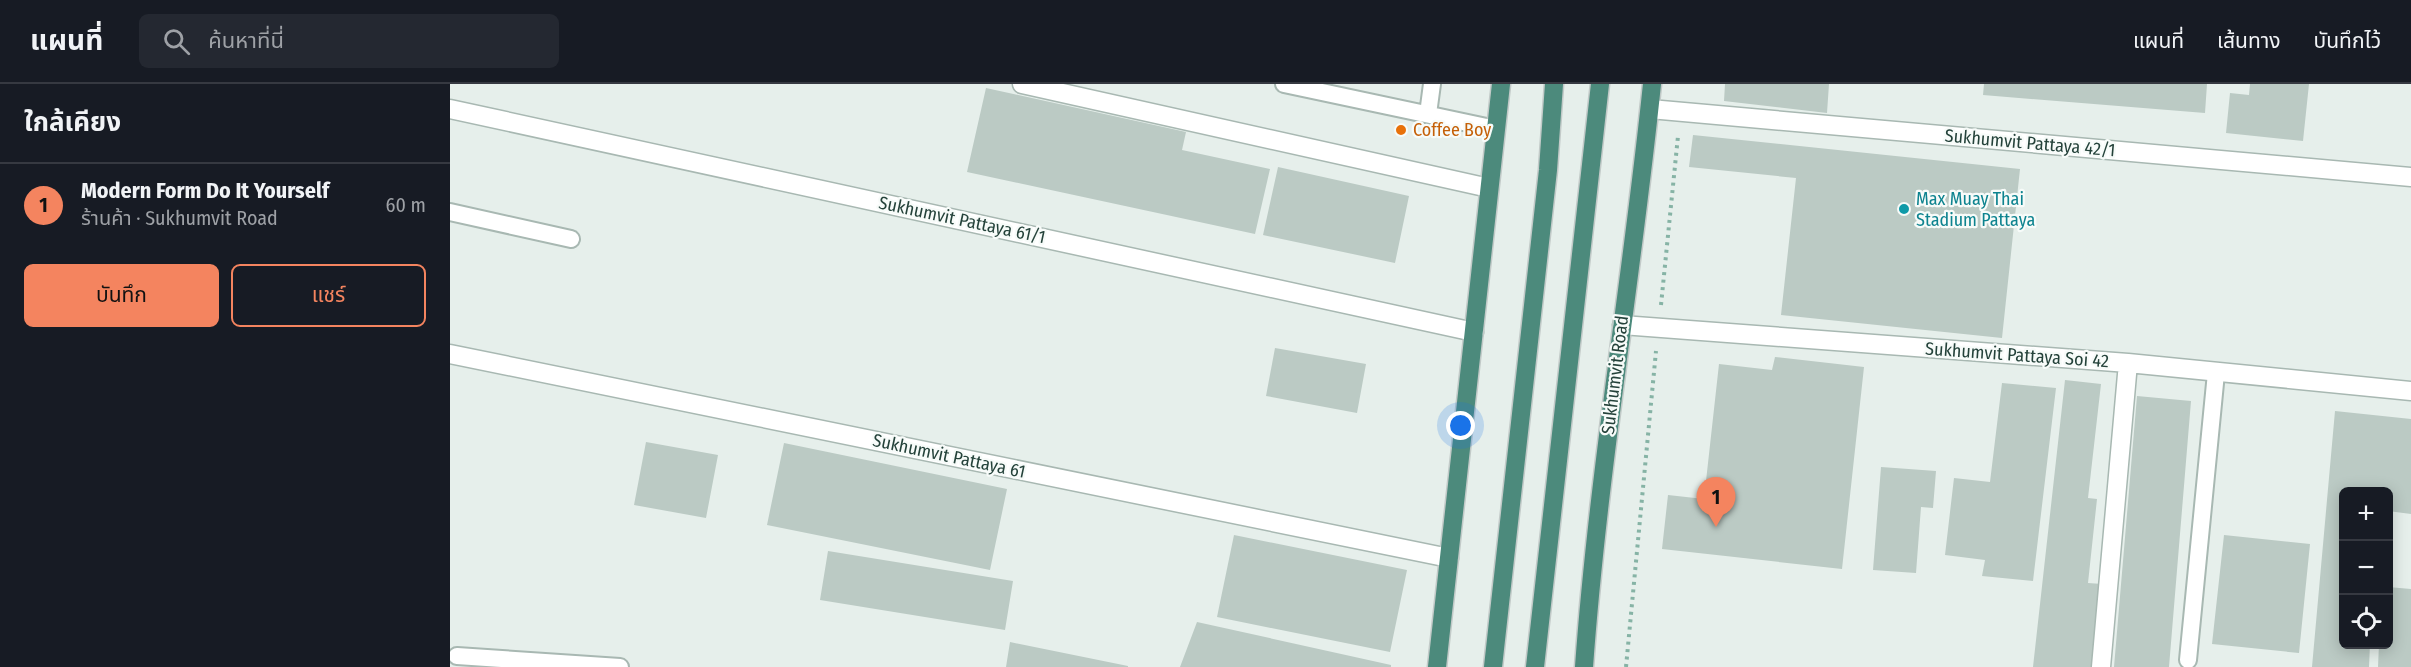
<!DOCTYPE html>
<html lang="th">
<meta charset="utf-8">
<style>
:root{--surface:#171b24;--page:#242831;--text:#f1f3f6;--muted:#9ea1a6;--line:#363941;--accent:#f4845f}
body{margin:0;font-family:"Fira Sans Condensed","Noto Sans Thai",sans-serif;background:var(--page);color:var(--text)}
.controls{position:absolute;right:18px;bottom:18px;display:grid;overflow:hidden;border-radius:9px;box-shadow:0 3px 15px #0003}
.controls button{width:54px;height:54px;display:grid;place-items:center;padding:0;border:0;border-bottom:2px solid var(--line);background:var(--surface);color:var(--text);font:30px sans-serif}
.you{position:absolute;left:1011px;top:342px;width:21px;height:21px;margin:-15px;border:4px solid #fff;border-radius:50%;background:#1a73e8;box-shadow:0 0 0 9px #1a73e833}
.badge{display:grid;place-items:center;width:39px;height:39px;border-radius:50%;background:var(--accent);color:#111;font-size:20px;font-weight:700}
.pin{position:absolute;translate:-50% -50px;filter:drop-shadow(0 2px 3px #0008)}
.pin::after{content:'';position:absolute;top:32px;width:21px;height:18px;background:inherit;clip-path:polygon(0 0,100% 0,50% 100%)}
.list{margin:0;padding:0;list-style:none}
h2{display:flex;justify-content:space-between;align-items:center;height:78px;margin:0;padding:0 24px;font-size:26px}
h2 small{font-size:20px;font-weight:400;color:var(--muted)}
.list li{display:grid;grid-template-columns:39px 1fr auto;gap:18px;align-items:center;box-sizing:border-box;height:84px;padding:0 24px;border-top:2px solid var(--line)}
.list b{display:block;font-size:22px;white-space:nowrap}
.list p{margin:0;font-size:20px;white-space:nowrap;color:var(--muted)}
.list em{font-size:20px;font-style:normal;color:var(--muted)}
.actions{display:flex;gap:12px;padding:18px 24px}
.actions a{flex:1;padding:14px 0;border:2px solid var(--accent);border-radius:9px;text-align:center;font-size:21px;color:var(--accent)}
.actions .main{background:var(--accent);color:#111}
.icon{flex:none;width:33px;height:33px;fill:none;stroke:currentColor;stroke-width:2;stroke-linecap:round;stroke-linejoin:round}
.map{position:relative;flex:none;width:1961px;height:583px;overflow:hidden}
header{display:flex;align-items:center;gap:36px;box-sizing:border-box;height:84px;padding:0 30px;background:var(--surface);border-bottom:2px solid var(--line)}
header strong{font-size:28px}
nav{display:flex;gap:33px;margin-inline-start:auto;font-size:21px}
.search{width:420px;height:54px;background:var(--page);display:flex;align-items:center;gap:15px;box-sizing:border-box;padding:0 21px;border-radius:9px;color:var(--muted);font-size:22px}
main{display:flex}
aside{flex:1;background:var(--surface)}
.map>svg:first-child{display:block}
.building{fill:#bbcac4}
.lines{fill:none;stroke-linecap:round;stroke-linejoin:round}
.service-casing{stroke:#a8b8b2;stroke-width:20}
.minor-casing{stroke:#a8b8b2;stroke-width:21}
.trunk-casing{stroke:#c2cac8;stroke-width:21}
.path{stroke:#86b3a5;stroke-width:4;stroke-dasharray:3 4.5;stroke-linecap:butt}
.service{stroke:#fff;stroke-width:16}
.minor{stroke:#fff;stroke-width:18}
.trunk{stroke:#4c8a7c;stroke-width:18}
.food-dot{fill:#e8710a;stroke:#f7fbf9;stroke-width:2}
.culture-dot{fill:#0f9aa8;stroke:#f7fbf9;stroke-width:2}
.labels{text-anchor:middle;stroke-width:4.5;stroke-linejoin:round;paint-order:stroke}
.food-label{font-size:18px;fill:#c56008;stroke:#f7fbf9;text-anchor:start}
.street-label{font-size:18px;fill:#24423a;stroke:#f7fbf9}
.culture-label{font-size:18px;fill:#0d838f;stroke:#f7fbf9;text-anchor:start}
</style>
<header>
<strong>แผนที่</strong>
<div class="search"><svg class="icon" aria-label="search" viewBox="0 0 24 24"><circle cx="10" cy="10" r="6"/><path d="M15 15l6 6"/></svg>ค้นหาที่นี่</div>
<nav><a>แผนที่</a><a>เส้นทาง</a><a>บันทึกไว้</a></nav>
</header>
<main>
<aside>
<h2>ใกล้เคียง<small></small></h2>
<ul class="list">
<li><span class="badge">1</span><div><b>Modern Form Do It Yourself</b><p>ร้านค้า · Sukhumvit Road</p></div><em>60 m</em></li>
</ul>
<div class="actions"><a class="main">บันทึก</a><a>แชร์</a></div>
</aside>
<div class="map">
<svg width="1961" height="583" viewBox="0 0 1961 583">
<rect width="100%" height="100%" fill="#e6efeb"/>
<path class="building" d="M1275 0H1379L1377 29 1274 17Z
M1534 0H1757L1755 29 1533 11Z
M1800 0H1859L1853 57 1776 49 1780 9 1799 11Z
M536 4 736 48 732 66 820 85 805 150 517 88Z
M1243 51 1570 85 1552 254 1331 231 1346 94 1239 83Z
M828 83 959 112 945 179 813 151Z
M825 264 916 280 907 329 816 312Z
M1325 273 1414 283 1392 485 1212 465 1218 411 1254 415 1269 280 1322 286Z
M1615 296 1651 300 1638 414 1647 415 1638 499 1652 500 1642 583H1583Z
M1552 299 1606 304 1583 497 1532 492 1535 476 1495 471 1504 394 1540 398Z
M1687 312 1741 317 1719 583H1664Z
M1885 327 1961 335V430L1938 427V408H1894V560H1920L1919 583H1862Z
M196 358 268 371 256 434 184 421Z
M334 359 557 405 540 486 317 441Z
M1431 383 1486 387 1483 424 1471 423 1466 489 1423 486Z
M784 451 957 486 940 568 767 533Z
M1774 451 1860 460 1849 569 1762 560Z
M378 467 563 497 555 546 370 516Z
M1938 503 1961 505V583H1928L1929 560H1938Z
M747 538 941 581V583H730Z
M560 558 678 582V583H556Z"/>
<g class="lines">
<defs>
<path id="service" d="M834 0 1046 45
M978 30 982 0
M0 128 121 155
M7 572 170 583
M1738 576 1766 289"/>
<path id="minor" d="M572 0 1039 104
M0 25 1024 248
M1200 25 1961 93
M1172 241 1678 279 1961 307
M0 270 999 474
M1651 583 1678 279"/>
<path id="trunk" d="M987 583 1051 0
M1043 583 1098 86 1104 0
M1085 583 1150 0
M1134 583C1148 388 1182 195 1202 0"/>
</defs>
<use href="#service" class="service-casing"/>
<use href="#minor" class="minor-casing"/>
<use href="#trunk" class="trunk-casing"/>
<path class="path" d="M1211 221 1228 52
M1176 583 1206 267"/>
<use href="#service" class="service"/>
<use href="#minor" class="minor"/>
<use href="#trunk" class="trunk"/>
</g>
<circle class="food-dot" cx="951" cy="46" r="6"/>
<circle class="culture-dot" cx="1454" cy="125" r="6"/>
<g class="labels">
<g class="food-label">
<text x="963" y="52">Coffee Boy</text>
</g>
<g class="street-label">
<text transform="translate(1580 59) rotate(5)" y="6">Sukhumvit Pattaya 42/1</text>
<text transform="translate(512 136) rotate(12)" y="6">Sukhumvit Pattaya 61/1</text>
<text transform="translate(1567 271) rotate(4)" y="6">Sukhumvit Pattaya Soi 42</text>
<text transform="translate(1165 291) rotate(-83)" y="6">Sukhumvit Road</text>
<text transform="translate(499 372) rotate(12)" y="6">Sukhumvit Pattaya 61</text>
</g>
<g class="culture-label">
<text x="1466" y="121">Max Muay Thai<tspan x="1466" dy="21">Stadium Pattaya</tspan></text>
</g>
</g>
</svg>
<div class="controls">
<button>+</button>
<button>−</button>
<button><svg class="icon" aria-label="locate" viewBox="0 0 24 24"><circle cx="12" cy="12" r="6"/><path d="M12 2v4M12 18v4M2 12h4M18 12h4"/></svg></button>
</div>
<div class="you"></div>
<div class="pin badge" style="left:1266px;top:443px">1</div>
</div>
</main>
